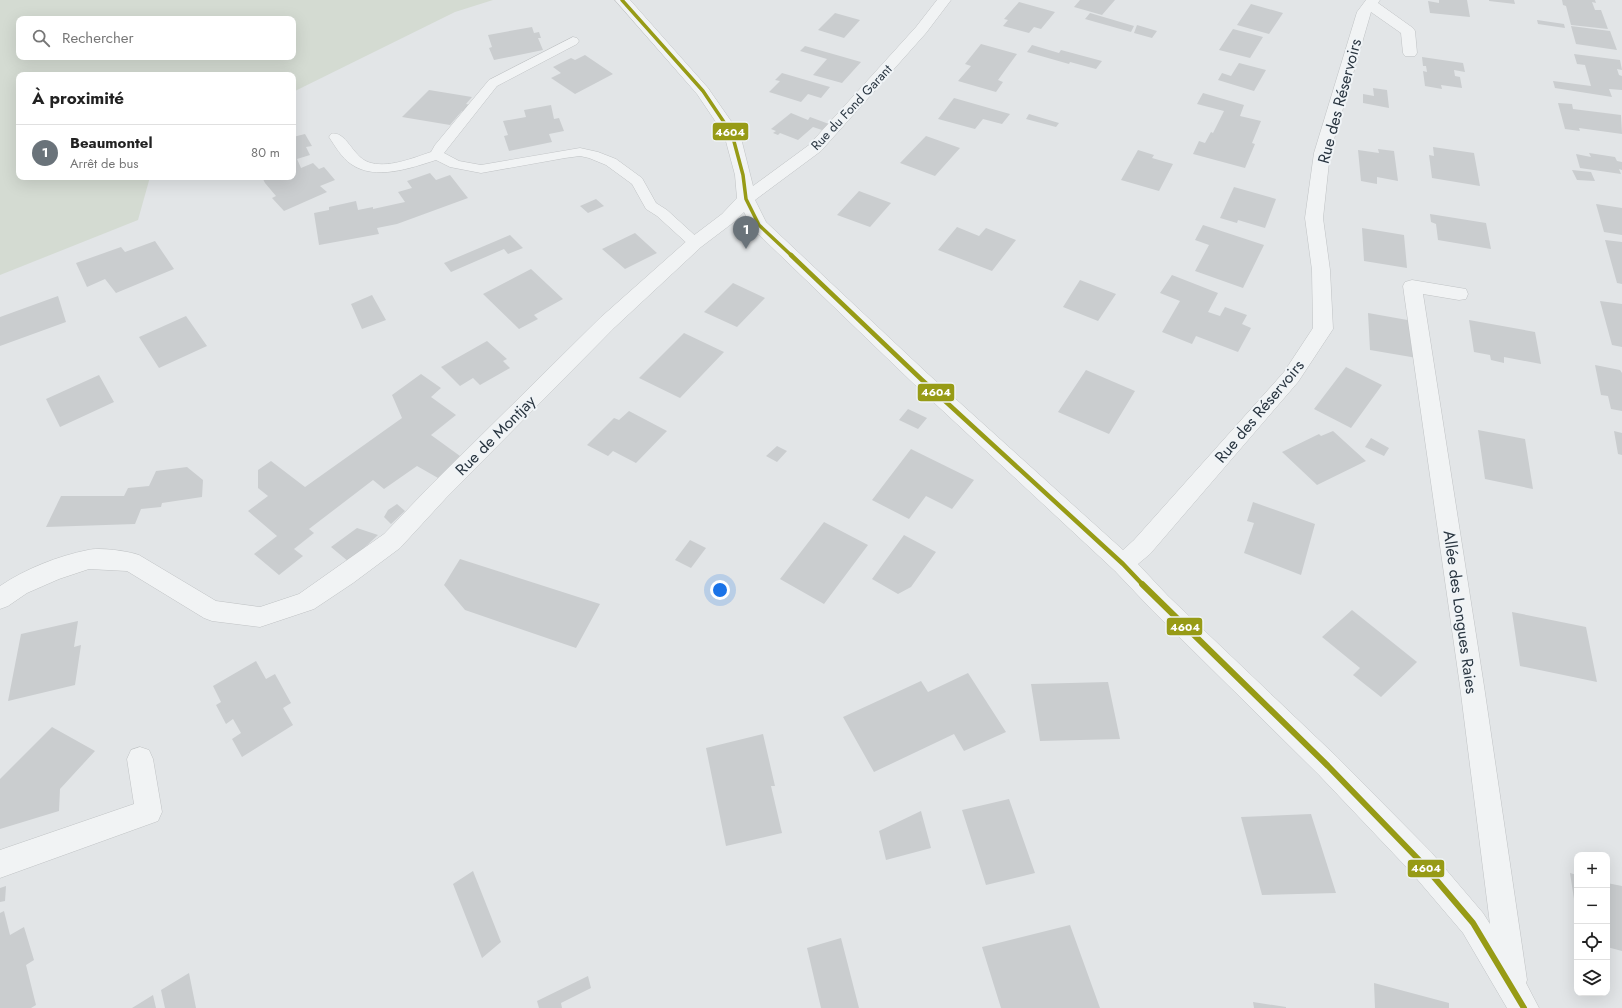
<!DOCTYPE html>
<html lang="fr">
<meta charset="utf-8">
<style>
:root{--surface:#fff;--page:#f6f6f6;--text:#222;--muted:#767676;--line:#e0e0e0;--accent:#6a737a}
body{margin:0;font-family:Jost,sans-serif;background:var(--page);color:var(--text)}
.controls{position:absolute;right:12px;bottom:12px;display:grid;overflow:hidden;border-radius:8px;box-shadow:0 4px 16px #0002}
.controls button{width:36px;height:36px;display:grid;place-items:center;padding:0;border:0;border-bottom:1px solid var(--line);background:var(--surface);color:var(--text);font:20px sans-serif}
.you{position:absolute;left:720px;top:590px;width:14px;height:14px;margin:-10px;border:3px solid #fff;border-radius:50%;background:#1a73e8;box-shadow:0 0 0 6px #1a73e833}
.badge{display:grid;place-items:center;width:26px;height:26px;border-radius:50%;background:var(--accent);color:#fff;font-size:13px;font-weight:700}
.pin{position:absolute;translate:-50% -33px;filter:drop-shadow(0 1px 2px #0008)}
.pin::after{content:'';position:absolute;top:21px;width:14px;height:12px;background:inherit;clip-path:polygon(0 0,100% 0,50% 100%)}
.list{margin:0;padding:0;list-style:none}
h2{display:flex;justify-content:space-between;align-items:center;height:52px;margin:0;padding:0 16px;font-size:17px}
h2 small{font-size:13px;font-weight:400;color:var(--muted)}
.list li{display:grid;grid-template-columns:26px 1fr auto;gap:12px;align-items:center;box-sizing:border-box;height:56px;padding:0 16px;border-top:1px solid var(--line)}
.list b{display:block;font-size:15px;white-space:nowrap}
.list p{margin:0;font-size:13px;white-space:nowrap;color:var(--muted)}
.list em{font-size:13px;font-style:normal;color:var(--muted)}
.icon{flex:none;width:22px;height:22px;fill:none;stroke:currentColor;stroke-width:2;stroke-linecap:round;stroke-linejoin:round}
.map{position:relative;flex:none;width:1622px;height:1008px;overflow:hidden}
.search{position:absolute;background:var(--surface);box-shadow:0 4px 16px #0002;left:16px;top:16px;width:280px;height:44px;display:flex;align-items:center;gap:10px;box-sizing:border-box;padding:0 14px;border-radius:8px;color:var(--muted);font-size:15px}
.panel{position:absolute;background:var(--surface);box-shadow:0 4px 16px #0002;left:16px;top:72px;width:280px;height:108px;border-radius:8px}
.map>svg:first-child{display:block}
.green{fill:#d4dbd2;fill-rule:evenodd}
.building{fill:#cacdcf}
.lines{fill:none;stroke-linecap:round;stroke-linejoin:round}
.lane-casing{stroke:#c0c3c5;stroke-width:1}
.street-casing{stroke:#c0c3c5;stroke-width:1}
.lane{fill:#f1f3f4;fill-rule:evenodd}
.street{fill:#f1f3f4;fill-rule:evenodd}
.bus-1-far2-casing{stroke:#f0f4f7;stroke-width:5.5}
.bus-1-far1-casing{stroke:#f0f4f7;stroke-width:8}
.bus-1-casing{stroke:#f0f4f7;stroke-width:9}
.bus-1-far2{stroke:#979b16;stroke-width:3.5}
.bus-1-far1{stroke:#979b16;stroke-width:4.5}
.bus-1{stroke:#979b16;stroke-width:6}
.labels{text-anchor:middle;stroke-width:4;stroke-linejoin:round;paint-order:stroke}
.far-street-label{font-size:13px;fill:#293540;stroke:#f0f4f7}
.street-label{font-size:16px;fill:#293540;stroke:#f0f4f7}
.line-badge{stroke:#f0f4f7;stroke-width:1.5}
.badge-label{font-size:11px;text-anchor:middle;font-weight:bold;fill:#fff}
</style>
<div class="map">
<svg width="1622" height="1008" viewBox="0 0 1622 1008">
<rect width="100%" height="100%" fill="#e2e5e7"/>
<path class="green" d="M0 0H493L455 12 293 92V75H19V177H150L138 220 0 275ZM19 19H293V57H19Z"/>
<path class="building" d="M1080 0H1115L1102 15 1074 7Z
M1439 0H1467L1470 17 1430 13 1428 1 1439 3Z
M1489 0H1514L1515 4 1489 1Z
M1562 0H1595L1596 3 1592 2 1595 10H1601L1608 29 1571 25 1566 6 1563 5Z
M1019 2 1055 12 1041 29 1034 27 1029 33 1003 26 1008 20 1004 19Z
M1251 4 1283 13 1269 34 1237 25Z
M835 13 860 20 844 38 818 30Z
M1090 13 1134 26 1131 32 1085 19Z
M1537 20 1564 24 1565 28 1538 24Z
M1137 25 1157 31 1152 38 1134 33Z
M1571 26 1610 31 1617 50 1576 44Z
M532 27 534 33 539 32 541 38H538L543 50 494 60 489 48 492 47 488 35Z
M1233 29 1263 37 1250 58 1219 50Z
M981 44 1017 54 998 80 1003 82 996 92 958 81 971 66 965 64Z
M1032 45 1059 53 1061 50 1102 61 1096 69 1070 62 1069 64 1027 52Z
M805 46 861 62 842 83 813 75 827 59 800 51Z
M1574 54 1620 60 1622 70 1617 69 1619 75 1622 76V90L1609 89 1612 97 1555 88 1553 81 1591 86 1585 65 1577 64Z
M585 55 613 74 575 94 551 78 561 73 553 67 571 58 575 60Z
M1422 57 1463 63 1465 72 1454 70 1455 76 1460 77 1462 88 1441 85 1442 89 1425 86 1423 71 1427 72 1426 66H1423Z
M1239 63 1266 70 1254 91 1218 80 1222 73 1231 76Z
M782 73 830 87 821 98 808 94 801 102 769 92 780 81 775 80Z
M1373 88 1387 90 1389 108 1363 103V94L1374 96Z
M429 90 472 97 466 104 471 105 465 112 462 111 450 125 402 117Z
M1203 93 1244 105 1240 116 1261 121 1252 143 1255 144 1245 168 1193 154 1199 141 1205 143 1211 132 1213 133 1224 111 1197 104Z
M954 98 1010 114 1002 124 983 119 975 129 938 119Z
M1558 103 1572 104 1573 109 1621 115 1622 134 1579 128 1580 131 1565 129Z
M551 105 554 119 559 118 564 131 549 134 552 142 509 151 504 136 508 135 503 121 526 117 524 110Z
M791 113 808 120 810 117 829 124 822 130 813 127 798 140 780 133 778 135 773 133 776 131 771 129Z
M1029 114 1059 123 1056 127 1026 119Z
M305 134 312 146 306 147 310 155 297 159 301 168 313 163 319 169 324 167 335 180 320 186 327 192 284 211 272 198 276 196 265 183 262 177H293V137Z
M926 136 960 148 935 176 900 163Z
M1433 147 1474 153 1480 186 1432 178 1429 155 1434 156Z
M1378 149 1394 151 1398 181 1377 177V184L1361 181 1358 150 1379 153Z
M1138 150 1154 155 1152 158 1173 164 1159 191 1121 180Z
M1589 153 1615 157 1617 161 1622 162V170L1619 169 1621 174 1580 168 1576 154 1591 157Z
M1572 170 1591 172 1595 181 1577 180Z
M430 173 436 180 450 175 468 198 397 224 377 228 379 234 319 245 314 213 329 210V207L356 201 358 210 373 207V209L405 202 398 192 412 188 407 181Z
M1234 187 1276 199 1265 228 1238 220 1237 223 1220 218Z
M859 191 891 203 870 227 837 215Z
M596 199 604 206 588 213 580 206Z
M1596 204 1622 208V235L1604 232Z
M1430 214 1486 223 1491 249 1438 240 1436 224 1431 222Z
M1203 225 1264 245 1243 288 1195 271 1209 245 1195 240Z
M957 227 979 236 986 228 1016 240 992 271 938 250Z
M1362 228 1404 235 1407 268 1364 261Z
M635 233 657 253 625 269 602 249Z
M510 235 523 248 508 254 504 249 451 272 444 263Z
M1605 240 1622 242V284L1617 283Z
M155 241 174 269 116 293 105 279 87 287 76 263 121 247 125 252Z
M531 269 563 299 534 315 538 319 519 329 483 294Z
M1172 275 1218 293 1208 312 1220 316 1225 307 1247 315 1242 324 1251 328 1238 352 1196 336 1192 344 1162 332 1180 301 1160 293Z
M1080 280 1116 294 1098 321 1063 307Z
M733 283 765 298 737 327 704 312Z
M372 295 386 320 362 329 351 304Z
M58 296 66 322 0 346V317Z
M1600 301 1622 304V347L1612 345Z
M1368 313 1413 321 1417 358 1370 350Z
M186 316 207 346 159 368 139 337Z
M1469 320 1535 332 1541 364 1504 357V363L1491 360 1490 355 1474 352Z
M684 333 724 352 680 398 639 378Z
M487 341 507 359 503 361 510 368 480 385 473 378 460 386 441 367Z
M1595 365 1620 370 1622 373V411L1611 409 1608 396 1601 395Z
M1346 367 1382 385 1351 428 1314 409Z
M1086 370 1135 391 1109 434 1058 412Z
M421 374 441 388 431 397 456 415 431 435 460 456 438 478 417 466 384 489 373 480 309 529 314 533 294 549 303 556 279 575 254 554 277 536 248 511 268 496 258 488V470L271 461 305 487 402 418 392 395Z
M99 375 114 402 60 427 46 399Z
M908 409 927 418 918 429 899 420Z
M629 411 667 431 636 463 613 451 608 456 587 445 614 418 619 420Z
M1478 430 1525 439 1533 489 1485 479Z
M1333 431 1366 461 1317 485 1282 452 1319 434 1321 436Z
M1614 431 1622 433V455L1618 454Z
M1371 438 1389 448 1384 456 1365 447Z
M777 446 787 451 777 462 766 456Z
M911 449 974 480 952 509 926 496 909 519 872 500Z
M187 467 203 480 202 497 162 503 161 507 141 509 135 524 46 527 61 496H124L128 488 149 486 156 471Z
M1253 502 1315 524 1301 575 1244 553 1254 523 1247 521Z
M397 504 405 511 391 524 384 517 388 510Z
M824 522 868 545 824 604 780 579Z
M357 528 378 535 349 562 331 547Z
M904 535 936 552 911 587 898 594 872 579Z
M690 540 706 548 691 568 675 560Z
M460 559 600 604 576 648 465 610 444 585Z
M1352 610 1417 662 1381 697 1353 675 1360 668 1322 637Z
M1512 612 1586 627 1597 682 1520 666Z
M78 621 74 647 81 645 75 685 8 701 21 634Z
M256 661 266 679 275 674 291 703 283 708 293 725 242 757 232 739 241 733 233 719 226 724 216 705 221 702 213 686Z
M968 673 1006 732 964 751 954 734 874 772 843 717 921 681 928 692Z
M1108 682 1120 739 1040 741 1031 684Z
M52 727 95 751 60 789 59 811 0 829V779Z
M763 734 775 786H771L782 833 726 846 706 748Z
M1009 799 1035 873 986 885 962 810Z
M921 811 931 848 886 860 879 831Z
M1311 814 1336 893 1262 895 1241 817Z
M473 871 501 942 482 958 453 884Z
M1570 873 1577 875V912H1576Z
M1607 883 1622 886V951L1607 947Z
M6 886 5 901 0 902V888Z
M4 911 10 935 24 927 34 960 26 965 36 1005 31 1008H0V913Z
M1070 925 1100 1008H1001L982 947Z
M841 938 859 1008H821L807 948Z
M189 973 196 1008H165L161 990Z
M588 976 591 988 561 1003 562 1008H539L537 1001Z
M1374 983 1449 1003V1008H1375Z
M153 995 156 1008H132Z
M1253 1002 1286 1007V1008H1254Z"/>
<g class="lines">
<defs>
<path id="lane" d="M573 37 577 38 579 41 577 44 497 86 444 153 459 161 481 165 580 148 598 152 616 159 642 178 656 203 667 210 700 240 702 243 700 246 695 248 690 246 657 216 646 209 632 184 606 165 589 158 580 156 565 158 481 173 450 167 436 160C411 168 375 181 351 164 342 158 335 146 329 137L331 134C346 130 352 156 368 162 387 169 413 158 431 152L435 145 489 80Z"/>
<path id="street" d="M615 0H630L708 88 740 134 753 186 809 145 916 27 937 0H951L926 33 821 151 755 200 766 222 928 374 1123 550 1134 540 1284 372 1313 328 1312 270 1305 218 1314 153 1357 12 1366 0H1380L1378 3 1413 28 1415 31 1417 53 1415 56H1405L1403 53 1401 33 1371 12 1330 153 1323 218 1330 270 1333 329 1298 382 1150 554 1138 564 1168 596 1337 757 1431 852 1483 913 1490 924 1460 686 1403 286 1405 282 1412 280 1466 289 1468 294 1466 299 1459 300 1423 294 1484 686 1527 980 1526 983 1539 1008H1507L1463 933 1411 872 1319 775 1152 610 1115 571 914 384 753 229 744 212 734 222 701 247 614 328 446 498 400 548 353 583 314 609 260 627 212 621 204 618 127 571 89 569 59 579 27 593 8 606 0 609V586C25 569 58 556 88 550 99 547 128 551 139 555L216 601 260 607 299 594 384 534 430 486 600 318 689 239 722 214 737 198 735 175 724 134 697 94Z
M140 747 149 750 153 759 162 812 158 821 0 878V850L134 804 127 759 131 750Z"/>
</defs>
<use href="#lane" class="lane-casing"/>
<use href="#street" class="street-casing"/>
<use href="#lane" class="lane"/>
<use href="#street" class="street"/>
<defs>
<path id="bus-1-far2" d="M622 0 703 91 732 134 743 175 746 199 759 225 792 256"/>
<path id="bus-1-far1" d="M791 255 921 379 1123 564 1143 585"/>
<path id="bus-1" d="M1142 584 1328 766 1421 862 1473 923 1524 1008"/>
</defs>
<use href="#bus-1-far2" class="bus-1-far2-casing"/>
<use href="#bus-1-far1" class="bus-1-far1-casing"/>
<use href="#bus-1" class="bus-1-casing"/>
<use href="#bus-1-far2" class="bus-1-far2"/>
<use href="#bus-1-far1" class="bus-1-far1"/>
<use href="#bus-1" class="bus-1"/>
</g>
<g class="labels">
<g class="far-street-label">
<text transform="translate(851 107) rotate(-47)" y="5">Rue du Fond Garant</text>
</g>
<g class="street-label">
<text transform="translate(1339 101) rotate(-75)" y="6">Rue des Réservoirs</text>
<text transform="translate(1259 411) rotate(-50)" y="6">Rue des Réservoirs</text>
<text transform="translate(495 435) rotate(-45)" y="6">Rue de Montjay</text>
<text transform="translate(1461 612) rotate(82)" y="6">Allée des Longues Raies</text>
</g>
</g>
<g class="line-badge">
<rect x="712" y="122" width="37" height="19" rx="4" fill="#979b16"/>
<rect x="917" y="383" width="38" height="19" rx="4" fill="#979b16"/>
<rect x="1166" y="617" width="37" height="19" rx="4" fill="#979b16"/>
<rect x="1407" y="859" width="38" height="19" rx="4" fill="#979b16"/>
</g>
<g class="badge-label">
<text x="730" y="136">4604</text>
<text x="936" y="396">4604</text>
<text x="1185" y="631">4604</text>
<text x="1426" y="872">4604</text>
</g>
</svg>
<div class="controls">
<button>+</button>
<button>−</button>
<button><svg class="icon" aria-label="locate" viewBox="0 0 24 24"><circle cx="12" cy="12" r="6"/><path d="M12 2v4M12 18v4M2 12h4M18 12h4"/></svg></button>
<button><svg class="icon" aria-label="layers" viewBox="0 0 24 24"><path d="M12 4l9 5-9 5-9-5zM3 14l9 5 9-5"/></svg></button>
</div>
<div class="you"></div>
<div class="pin badge" style="left:746px;top:249px">1</div>
<div class="search"><svg class="icon" aria-label="search" viewBox="0 0 24 24"><circle cx="10" cy="10" r="6"/><path d="M15 15l6 6"/></svg>Rechercher</div>
<section class="panel">
<h2>À proximité<small></small></h2>
<ul class="list">
<li><span class="badge">1</span><div><b>Beaumontel</b><p>Arrêt de bus</p></div><em>80 m</em></li>
</ul>
</section>
</div>
